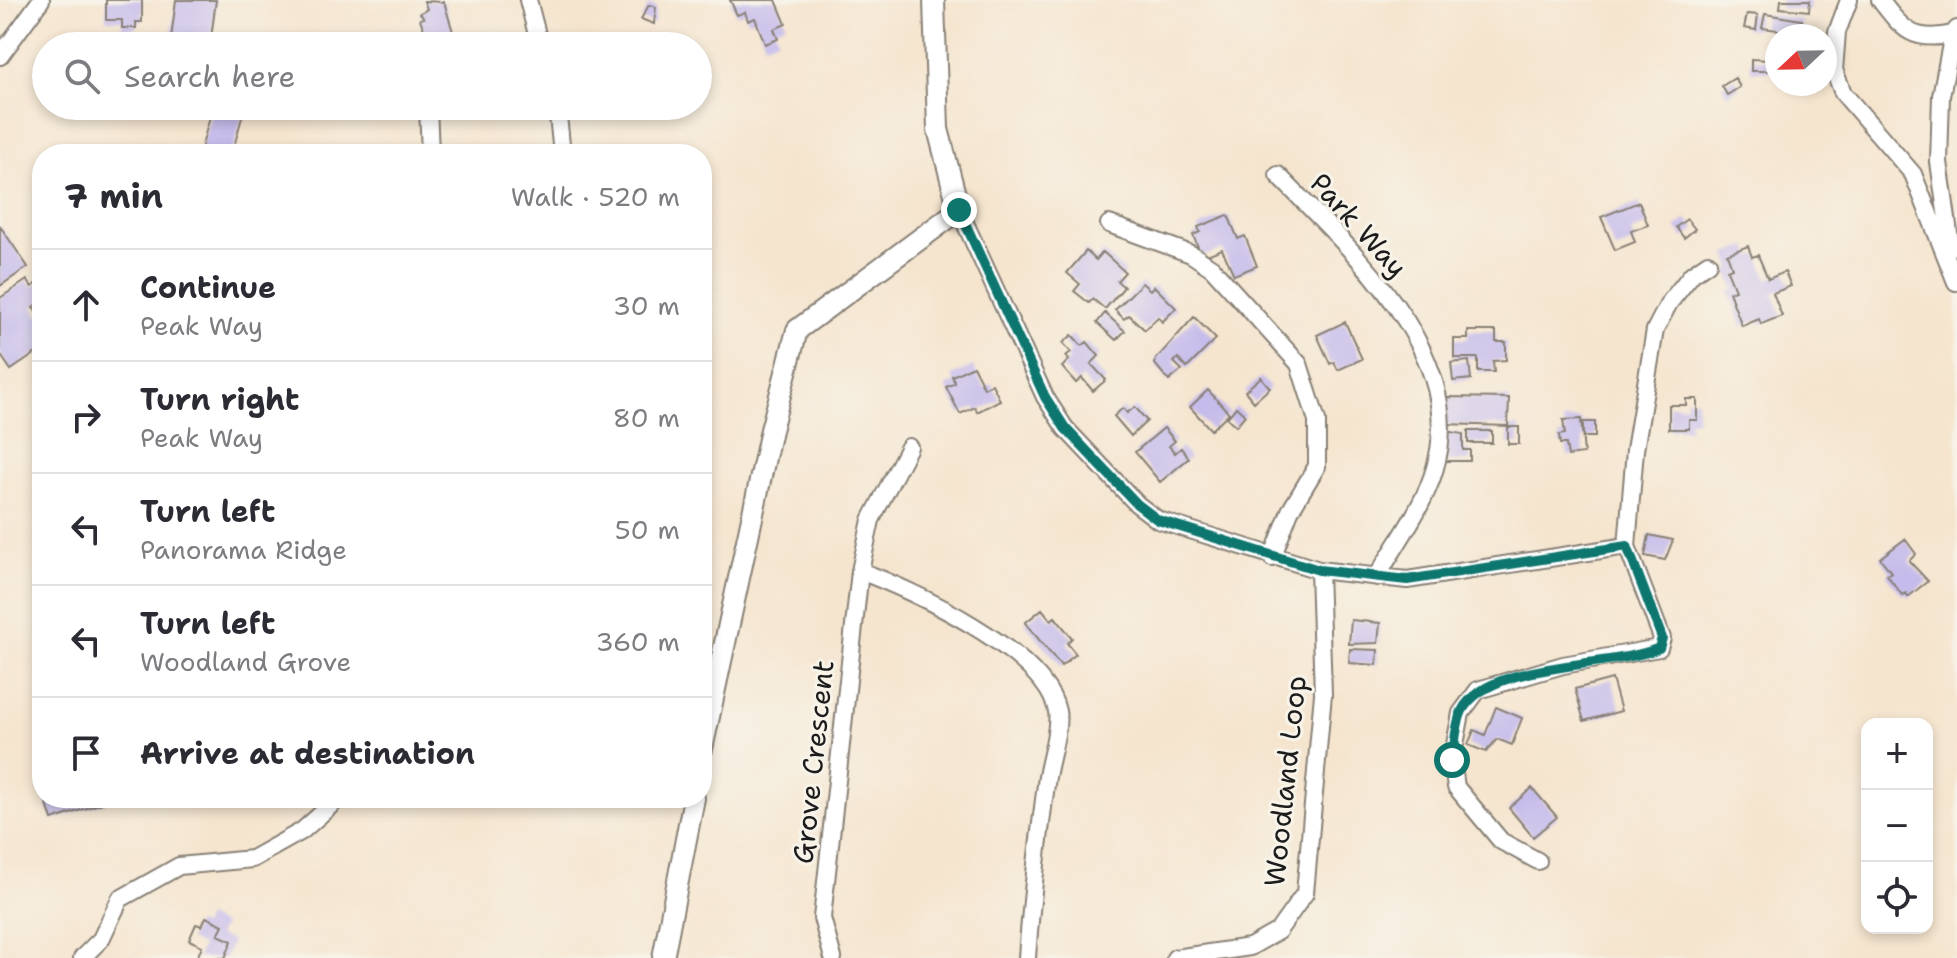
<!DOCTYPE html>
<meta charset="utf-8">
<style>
:root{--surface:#fff;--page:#f7f7f7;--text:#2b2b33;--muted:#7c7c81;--line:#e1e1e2}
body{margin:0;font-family:"Shantell Sans",sans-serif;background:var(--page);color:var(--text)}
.controls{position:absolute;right:24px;bottom:24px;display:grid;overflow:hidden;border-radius:16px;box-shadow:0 4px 12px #0003}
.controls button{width:72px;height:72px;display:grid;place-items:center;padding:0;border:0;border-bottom:2px solid var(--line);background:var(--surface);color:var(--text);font:40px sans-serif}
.compass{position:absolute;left:1765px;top:24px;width:72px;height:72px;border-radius:50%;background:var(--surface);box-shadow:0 4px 12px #0003;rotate:248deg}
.stop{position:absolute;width:24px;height:24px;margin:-18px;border:6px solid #0f766e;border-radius:50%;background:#fff}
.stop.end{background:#0f766e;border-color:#fff;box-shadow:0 2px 8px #0008}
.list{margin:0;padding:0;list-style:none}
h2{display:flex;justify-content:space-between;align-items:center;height:104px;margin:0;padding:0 32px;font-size:34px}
h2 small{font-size:26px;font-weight:400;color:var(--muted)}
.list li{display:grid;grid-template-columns:52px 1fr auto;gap:24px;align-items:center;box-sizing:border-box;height:112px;padding:0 32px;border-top:2px solid var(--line)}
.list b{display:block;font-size:30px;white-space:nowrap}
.list p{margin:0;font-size:26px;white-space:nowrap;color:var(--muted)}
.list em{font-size:26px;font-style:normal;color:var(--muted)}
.icon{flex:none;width:44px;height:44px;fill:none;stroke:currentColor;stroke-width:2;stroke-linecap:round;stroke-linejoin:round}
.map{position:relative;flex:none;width:1957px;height:958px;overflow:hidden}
.search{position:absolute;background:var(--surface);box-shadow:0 4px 12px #0003;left:32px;top:32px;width:680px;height:88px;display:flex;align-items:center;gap:20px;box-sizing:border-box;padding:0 28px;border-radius:44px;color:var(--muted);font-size:30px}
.panel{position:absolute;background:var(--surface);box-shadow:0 4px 12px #0003;left:32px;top:144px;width:680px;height:664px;border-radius:32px}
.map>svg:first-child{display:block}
.building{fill:#c6bceb}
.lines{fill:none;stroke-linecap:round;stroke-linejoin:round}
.minor-casing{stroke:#888076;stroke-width:20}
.major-casing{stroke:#888076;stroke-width:24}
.minor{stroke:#fff;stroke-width:16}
.major{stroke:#fff;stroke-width:20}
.route{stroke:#0f766e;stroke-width:10}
.labels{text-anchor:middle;stroke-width:6;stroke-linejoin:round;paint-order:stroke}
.street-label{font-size:28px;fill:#1c1c1c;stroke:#f7f3e8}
</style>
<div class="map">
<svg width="1957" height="958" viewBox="0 0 1957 958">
<rect width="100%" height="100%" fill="#f7f3e8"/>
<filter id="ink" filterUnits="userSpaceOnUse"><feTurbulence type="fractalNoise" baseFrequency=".0125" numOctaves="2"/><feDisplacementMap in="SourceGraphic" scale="16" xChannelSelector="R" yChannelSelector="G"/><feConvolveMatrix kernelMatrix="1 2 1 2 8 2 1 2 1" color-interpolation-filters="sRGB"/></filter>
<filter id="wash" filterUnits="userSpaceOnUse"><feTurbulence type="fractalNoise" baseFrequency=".006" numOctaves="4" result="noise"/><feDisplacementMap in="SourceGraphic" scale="32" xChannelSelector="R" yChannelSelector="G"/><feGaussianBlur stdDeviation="1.8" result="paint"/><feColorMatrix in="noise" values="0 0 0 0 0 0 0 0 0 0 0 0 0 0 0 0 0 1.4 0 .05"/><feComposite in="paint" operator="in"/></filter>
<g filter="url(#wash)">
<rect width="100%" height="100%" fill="#f5e5cf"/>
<g id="blocks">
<path class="building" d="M106 0H142V22H136V28H122V20H106Z
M176 0H216L210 46H170Z
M730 0H776L786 24 774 29 778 39 765 44 755 18 748 21 745 12 737 15Z
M1781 0H1810L1809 11 1780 8Z
M424 1 444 2 456 42 441 45 439 39 426 35 420 19 424 18 420 13 427 9Z
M649 5 656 7 654 24 641 19Z
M1747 14 1758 15 1756 30 1744 28Z
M1765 14 1802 20 1800 33 1762 28Z
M1769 48H1777V71H1751V59L1769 60Z
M1735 78 1740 87 1727 95 1722 86Z
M213 106H245L232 154H208L201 149Z
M1639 202 1648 225 1631 231 1635 242 1615 250 1601 217Z
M1228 215 1238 239 1245 236 1257 266 1234 275 1222 249 1202 257 1193 235 1200 232 1198 227Z
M1687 219 1695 229 1684 238 1676 227Z
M0 226 28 267 0 286Z
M1748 246 1752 257 1758 255 1768 279 1785 272 1791 286 1773 293 1782 316 1761 324 1759 319 1742 326 1729 292 1735 290 1727 270 1732 268 1727 254Z
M1086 251 1096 260 1103 252 1125 272 1117 281 1124 287 1105 309 1093 299 1089 303 1074 291 1080 284 1067 273Z
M27 280 32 287 42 280V301L33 307 42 320V349L11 370 0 354V298Z
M1142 283 1150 290 1154 286 1176 308 1162 322 1158 317 1145 330 1129 315 1124 319 1115 310Z
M1105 313 1125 331 1116 340 1097 323Z
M1194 317 1216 339 1187 368 1178 358 1174 362 1182 370 1169 381 1155 364 1156 359Z
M1345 322 1362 359 1338 370 1334 362 1330 364 1317 335Z
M1468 331H1496V342H1506V360L1493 361 1494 372H1478V358H1454V339H1468Z
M1072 335 1082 346 1087 342 1099 356 1091 364 1106 380 1093 391 1082 378 1076 383 1062 367 1069 360 1066 356 1071 352 1063 343Z
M1469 361 1471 379 1453 381 1451 363Z
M973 366 984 388 992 384 1000 400 977 412 975 407 960 414 946 387 955 383 952 376Z
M1261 377 1270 388 1254 402 1245 391Z
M1208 390 1229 413 1211 430 1190 407Z
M1446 397 1509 398 1508 426 1445 424Z
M1686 399H1697V420H1689V429H1669V405H1686Z
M1135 407 1147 421 1131 436 1114 416 1123 408 1127 413Z
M1236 407 1245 415 1236 426 1227 418Z
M1581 419 1584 454 1568 456 1566 444H1560L1559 435 1565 434 1563 420Z
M1583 422H1595V437H1583Z
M1508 427H1519V444H1508Z
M1164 428 1175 441 1169 446 1175 453 1181 448 1189 458 1160 482 1135 452Z
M1445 431 1463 434V450H1470V461H1445Z
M1468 431H1492V443H1468Z
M1649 535 1673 540 1665 560 1645 556Z
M1905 539 1916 554 1909 561 1928 581 1908 597 1906 593 1902 595 1887 575 1891 572 1880 558Z
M1042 609 1051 620 1055 617 1072 638 1067 643 1076 654 1061 666 1025 623Z
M1351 620 1380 623 1378 643 1349 644Z
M1350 649 1378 650 1377 665 1349 663Z
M1612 679 1621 711 1584 721 1575 689Z
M1496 707 1522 718 1512 745 1497 739 1486 752 1468 745 1474 730 1485 735Z
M1532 788 1557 817 1533 837 1509 808Z
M45 798H107L108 801 52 820Z
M206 917 223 925 218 935 232 941 225 958H197L202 946 189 940 196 924 202 926Z"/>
</g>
</g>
<g filter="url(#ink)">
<use href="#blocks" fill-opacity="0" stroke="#888076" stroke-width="2"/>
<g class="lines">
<defs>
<path id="minor" d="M528 0 540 46
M1849 0 1837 32 1834 70 1843 93 1913 174 1956 282
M1880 0C1903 30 1913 43 1953 34
M400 45 401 46
M0 56 41 0
M428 106 430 154
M557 106 562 154
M1278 175C1349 249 1469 352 1435 468 1424 507 1397 542 1377 577
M959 210 1045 397 1065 428 1137 504 1158 520 1319 570 1407 580 1627 546
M1109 224 1191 254 1212 268 1299 364 1317 421V466L1290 511 1272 558
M1951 247 1939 162 1941 96 1953 34 1957 29
M860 571C912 590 1045 652 1057 711 1060 729 1050 758 1047 777 1039 837 1031 897 1027 958
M1538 861 1501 841 1456 787 1452 760 1461 713 1478 690 1563 665 1659 648 1662 638 1627 546 1635 450 1655 330 1669 303 1692 274 1708 263
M82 958 101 939 120 899 179 866 252 859 302 831 339 798
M833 958 822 918 860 571 871 520 909 447
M1175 958 1250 947 1278 931 1305 893 1323 694 1319 570"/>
<path id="major" d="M702 749 771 430 797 330 959 210 938 129 934 0
M663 958 694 798"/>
</defs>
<use href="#minor" class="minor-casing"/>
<use href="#major" class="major-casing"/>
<use href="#minor" class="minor"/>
<use href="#major" class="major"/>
</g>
</g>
<g class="lines" filter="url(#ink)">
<path class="route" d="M959 210 1045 397 1065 428 1137 504 1158 520 1319 570 1407 580 1627 546 1662 638 1659 648C1611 669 1488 660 1462 711 1455 725 1455 746 1452 760"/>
</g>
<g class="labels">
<g class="street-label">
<text transform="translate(1359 225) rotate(48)" y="10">Park Way</text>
<text transform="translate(813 762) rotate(-84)" y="10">Grove Crescent</text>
<text transform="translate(1285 781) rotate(-84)" y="10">Woodland Loop</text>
</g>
</g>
</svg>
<div class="controls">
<button>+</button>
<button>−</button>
<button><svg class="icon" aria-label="locate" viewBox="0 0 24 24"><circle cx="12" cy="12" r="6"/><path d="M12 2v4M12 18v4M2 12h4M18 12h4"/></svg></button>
</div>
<svg class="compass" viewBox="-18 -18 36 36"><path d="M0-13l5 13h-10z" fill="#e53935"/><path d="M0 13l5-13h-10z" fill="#7c7c81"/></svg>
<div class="stop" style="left:1452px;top:760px"></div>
<div class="stop end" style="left:959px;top:210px"></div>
<div class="search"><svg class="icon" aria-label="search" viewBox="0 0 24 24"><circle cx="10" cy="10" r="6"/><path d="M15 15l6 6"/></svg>Search here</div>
<section class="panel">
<h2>7 min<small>Walk · 520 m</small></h2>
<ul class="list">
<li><svg class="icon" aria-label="ahead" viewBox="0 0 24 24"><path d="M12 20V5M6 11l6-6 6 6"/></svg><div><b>Continue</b><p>Peak Way</p></div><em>30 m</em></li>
<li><svg class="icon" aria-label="right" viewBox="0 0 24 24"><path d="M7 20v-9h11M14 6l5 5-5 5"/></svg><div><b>Turn right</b><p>Peak Way</p></div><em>80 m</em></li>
<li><svg class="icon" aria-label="left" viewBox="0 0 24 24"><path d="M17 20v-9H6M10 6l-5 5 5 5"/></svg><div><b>Turn left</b><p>Panorama Ridge</p></div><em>50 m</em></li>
<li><svg class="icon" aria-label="left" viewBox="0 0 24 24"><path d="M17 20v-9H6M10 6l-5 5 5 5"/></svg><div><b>Turn left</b><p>Woodland Grove</p></div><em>360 m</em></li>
<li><svg class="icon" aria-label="arrive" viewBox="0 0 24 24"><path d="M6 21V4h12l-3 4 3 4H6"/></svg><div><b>Arrive at destination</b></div></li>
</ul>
</section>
</div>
